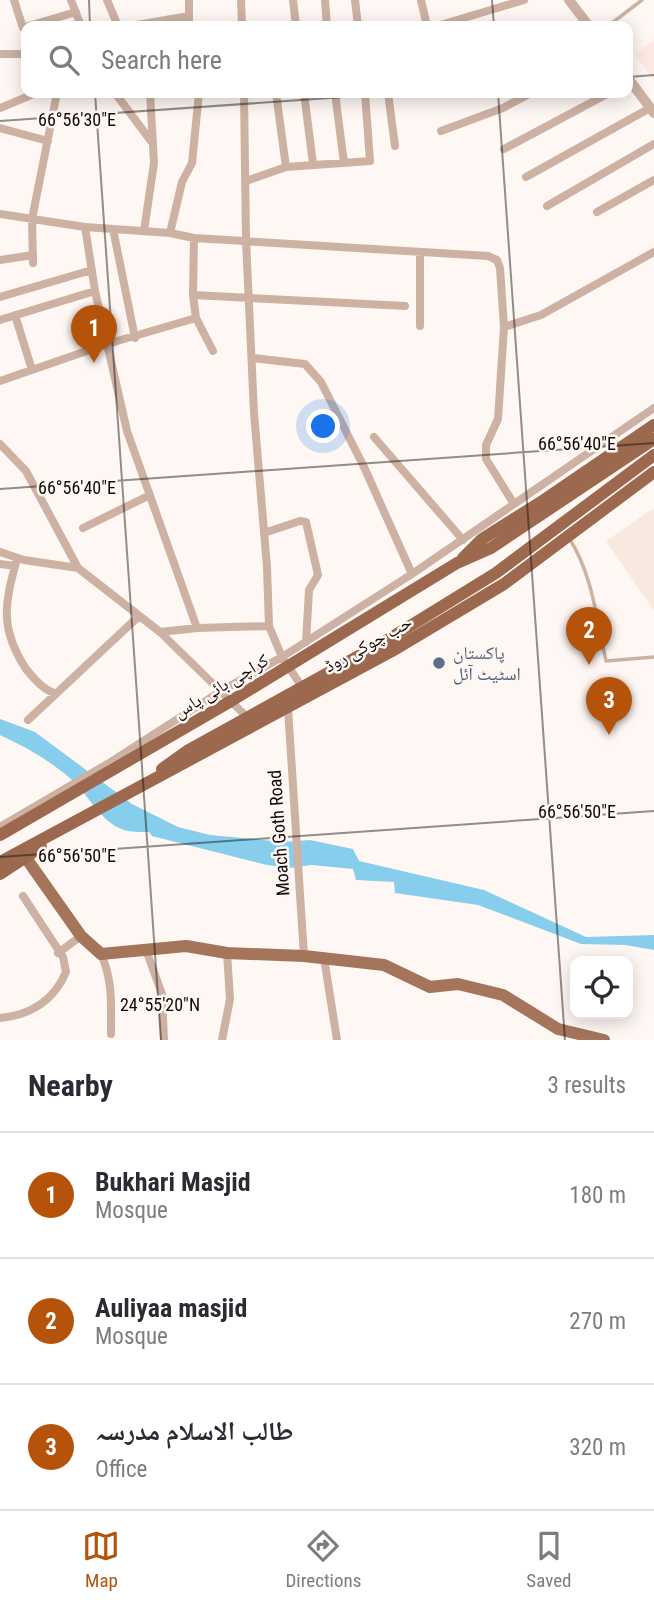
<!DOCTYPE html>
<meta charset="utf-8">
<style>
:root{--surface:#fff;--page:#f2f2f3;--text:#2b2b33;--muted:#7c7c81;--line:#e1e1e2;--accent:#b45309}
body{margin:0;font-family:"Roboto Condensed","Noto Naskh Arabic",sans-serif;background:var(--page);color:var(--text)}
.controls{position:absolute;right:21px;bottom:21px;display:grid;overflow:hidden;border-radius:14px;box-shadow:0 4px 18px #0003}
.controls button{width:63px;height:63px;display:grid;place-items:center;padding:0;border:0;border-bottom:2px solid var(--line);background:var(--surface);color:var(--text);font:35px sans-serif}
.you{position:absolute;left:324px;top:427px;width:24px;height:24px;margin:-18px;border:5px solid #fff;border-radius:50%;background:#1a73e8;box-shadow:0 0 0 10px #1a73e833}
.badge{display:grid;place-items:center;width:46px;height:46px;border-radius:50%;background:var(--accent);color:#fff;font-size:23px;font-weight:700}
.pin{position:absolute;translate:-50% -58px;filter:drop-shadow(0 2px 4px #0008)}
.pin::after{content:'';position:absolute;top:37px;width:24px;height:21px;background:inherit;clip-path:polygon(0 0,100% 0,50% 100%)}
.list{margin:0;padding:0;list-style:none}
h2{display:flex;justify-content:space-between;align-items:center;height:91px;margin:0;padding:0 28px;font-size:30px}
h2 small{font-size:23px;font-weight:400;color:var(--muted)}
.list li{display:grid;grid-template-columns:46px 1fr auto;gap:21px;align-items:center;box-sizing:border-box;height:126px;padding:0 28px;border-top:2px solid var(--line)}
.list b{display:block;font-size:26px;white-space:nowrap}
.list p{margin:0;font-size:23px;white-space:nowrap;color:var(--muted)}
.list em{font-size:23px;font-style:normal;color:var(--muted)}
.icon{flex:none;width:38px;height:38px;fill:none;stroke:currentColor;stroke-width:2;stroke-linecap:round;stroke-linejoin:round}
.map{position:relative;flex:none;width:654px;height:1040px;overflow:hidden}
.search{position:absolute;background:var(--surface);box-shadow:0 4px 18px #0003;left:21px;right:21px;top:21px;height:77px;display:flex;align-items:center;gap:18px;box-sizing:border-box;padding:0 24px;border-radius:14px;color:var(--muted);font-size:26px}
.sheet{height:469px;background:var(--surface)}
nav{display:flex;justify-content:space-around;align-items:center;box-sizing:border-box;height:98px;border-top:2px solid var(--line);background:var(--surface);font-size:19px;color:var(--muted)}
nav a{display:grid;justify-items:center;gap:4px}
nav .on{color:var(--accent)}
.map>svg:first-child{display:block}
.industrial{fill:#feeae3}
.built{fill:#f7e9e0}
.water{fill:#87ceec}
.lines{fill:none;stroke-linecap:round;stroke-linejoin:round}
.service{stroke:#cdb1a3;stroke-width:3.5}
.minor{stroke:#cdb1a3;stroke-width:8}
.tertiary{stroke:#cdb1a3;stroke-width:10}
.primary{stroke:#a4745b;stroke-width:12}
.trunk{stroke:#9c694e;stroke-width:12}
.ticks{fill:none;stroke:#100b08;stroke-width:2;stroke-opacity:0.45}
.service-dot{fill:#5c6f8a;stroke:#fef7f3;stroke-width:2.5}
.labels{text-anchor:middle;stroke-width:5;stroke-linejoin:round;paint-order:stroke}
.street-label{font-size:18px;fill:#100b08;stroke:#fef7f3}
.service-label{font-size:18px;fill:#4e5e75;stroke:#fef7f3;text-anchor:start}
.ticks-label{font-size:18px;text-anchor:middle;fill:#100b08;stroke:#fef7f3;stroke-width:5;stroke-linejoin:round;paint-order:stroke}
</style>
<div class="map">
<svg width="654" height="1040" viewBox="0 0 654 1040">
<rect width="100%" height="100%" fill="#fef7f3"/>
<path class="industrial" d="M654 40V81L635 54Z"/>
<path class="built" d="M654 508V611L606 541Z"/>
<path class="water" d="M0 719 35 732 132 804 178 827 210 835 284 842 310 840 353 849 359 861 484 890 586 937 654 935V950L625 945 581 944 478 905 395 893 394 882 356 880 353 869 312 865 290 868 267 865 152 836 149 832C142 832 134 832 128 831 103 826 90 797 73 781 51 761 26 747 0 735Z"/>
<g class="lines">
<path class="service" d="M608 26 642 0
M569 538C592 573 597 620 606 661L654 657"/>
<path class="minor" d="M14 0 23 28 26 27
M71 0 81 26
M107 0 118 26
M189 0V26
M241 0 242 26
M293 0 296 26
M325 0 327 26
M355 0 358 26
M421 0 427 26
M28 26 76 12
M131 26 189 16
M437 26 524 0
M0 54H26
M115 93 151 141
M244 93 246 240 254 413 267 567 269 626 282 657 302 687
M276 93 286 167
M304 93 313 164
M335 93 344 163
M388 93 395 146
M450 93H453
M0 108 36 93
M0 128 48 141
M441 131 503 108 531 93
M504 149 609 93
M526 177 650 108
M246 181 286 167 370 161 365 93
M547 206 654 144
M597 212 654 180
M0 214 85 227 95 291 127 431 197 628
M85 227 170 233 194 238 488 256 497 260 500 268 504 327 541 315 654 252
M113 229 135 338
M144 231 154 163 150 93
M170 233 182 182 192 163 199 93
M194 238 193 295 196 318 213 351
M0 260 33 255
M33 263 32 219 57 93
M193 295 405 306
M0 297 92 270
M15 315 32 370
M0 320 95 291
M420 326V252
M504 327 498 419 486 445V459L514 504
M253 358 305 364 321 382 364 467 412 574
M0 381 107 344 196 318
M374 437 463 540
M0 444 26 471 78 568 160 632 247 717
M83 528 150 495
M264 533 300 521 306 522 318 575 309 590 306 642
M0 552 24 560 78 568
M17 559C4 605 0 629 26 669 34 678 42 689 54 693
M0 564 15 566
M160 632 197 628 269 626
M288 708 304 956
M28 720 139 616
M0 827 109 763 221 691 282 657 412 574 654 408
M146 950 162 994 164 1040
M58 953 81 936
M101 954C113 980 111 1006 111 1034
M324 958 337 1040
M0 1018C31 1015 54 1000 66 972L63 957 23 896
M222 1040 230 999 227 953"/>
<path class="tertiary" d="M569 0 589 26
M628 78 654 113"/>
<path class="primary" d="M26 858 81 936 101 954 186 946 227 953 304 956 384 965 430 987 458 984 503 995 558 1029 604 1040"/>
<path class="trunk" d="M463 558 482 539 544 500 654 425
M162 769 187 751 384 642 496 573 654 455
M0 835 231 701 457 563 491 548 654 439
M0 862 392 651 504 584 654 472
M0 874 41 847"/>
</g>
<path class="ticks" d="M89 0 90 26M492 0 494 26M628 77 654 75M95 93 161 1040M498 93 565 1040M0 121 401 93M0 489 654 443M0 857 654 811"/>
<circle class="service-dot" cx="439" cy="663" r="7"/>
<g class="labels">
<g class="street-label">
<text transform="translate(368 644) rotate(-29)" y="6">حب چوکی روڈ</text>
<text transform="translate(221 686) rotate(-31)" y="6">کراچی بائی پاس</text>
<text transform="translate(279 833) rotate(-94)" y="6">Moach Goth Road</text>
</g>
<g class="service-label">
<text x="453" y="659">پاکستان<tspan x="453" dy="21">اسٹیٹ آئل</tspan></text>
</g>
</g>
<g class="ticks-label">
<text x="77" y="126">66°56'30"E</text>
<text x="577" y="450">66°56'40"E</text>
<text x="77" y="494">66°56'40"E</text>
<text x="577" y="818">66°56'50"E</text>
<text x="77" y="862">66°56'50"E</text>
<text x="160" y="1011">24°55'20"N</text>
</g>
</svg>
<div class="controls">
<button><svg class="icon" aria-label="locate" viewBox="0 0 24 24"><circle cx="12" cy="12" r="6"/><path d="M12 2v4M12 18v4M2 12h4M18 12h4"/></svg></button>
</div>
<div class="you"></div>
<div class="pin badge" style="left:94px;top:363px">1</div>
<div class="pin badge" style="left:589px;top:665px">2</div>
<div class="pin badge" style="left:609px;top:735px">3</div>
<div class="search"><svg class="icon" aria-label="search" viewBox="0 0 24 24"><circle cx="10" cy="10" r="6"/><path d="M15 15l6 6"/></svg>Search here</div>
</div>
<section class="sheet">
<h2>Nearby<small>3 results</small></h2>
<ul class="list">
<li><span class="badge">1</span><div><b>Bukhari Masjid</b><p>Mosque</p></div><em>180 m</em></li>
<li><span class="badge">2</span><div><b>Auliyaa masjid</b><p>Mosque</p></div><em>270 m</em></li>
<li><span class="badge">3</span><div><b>طالب الاسلام مدرسہ</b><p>Office</p></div><em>320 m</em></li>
</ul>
</section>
<nav>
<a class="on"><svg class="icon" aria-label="map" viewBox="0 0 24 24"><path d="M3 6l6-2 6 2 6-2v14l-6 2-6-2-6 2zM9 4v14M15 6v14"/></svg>Map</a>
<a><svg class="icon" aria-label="directions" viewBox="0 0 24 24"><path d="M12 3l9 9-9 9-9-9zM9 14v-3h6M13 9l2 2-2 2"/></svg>Directions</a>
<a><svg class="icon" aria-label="saved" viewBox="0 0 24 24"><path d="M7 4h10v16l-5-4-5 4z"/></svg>Saved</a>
</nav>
